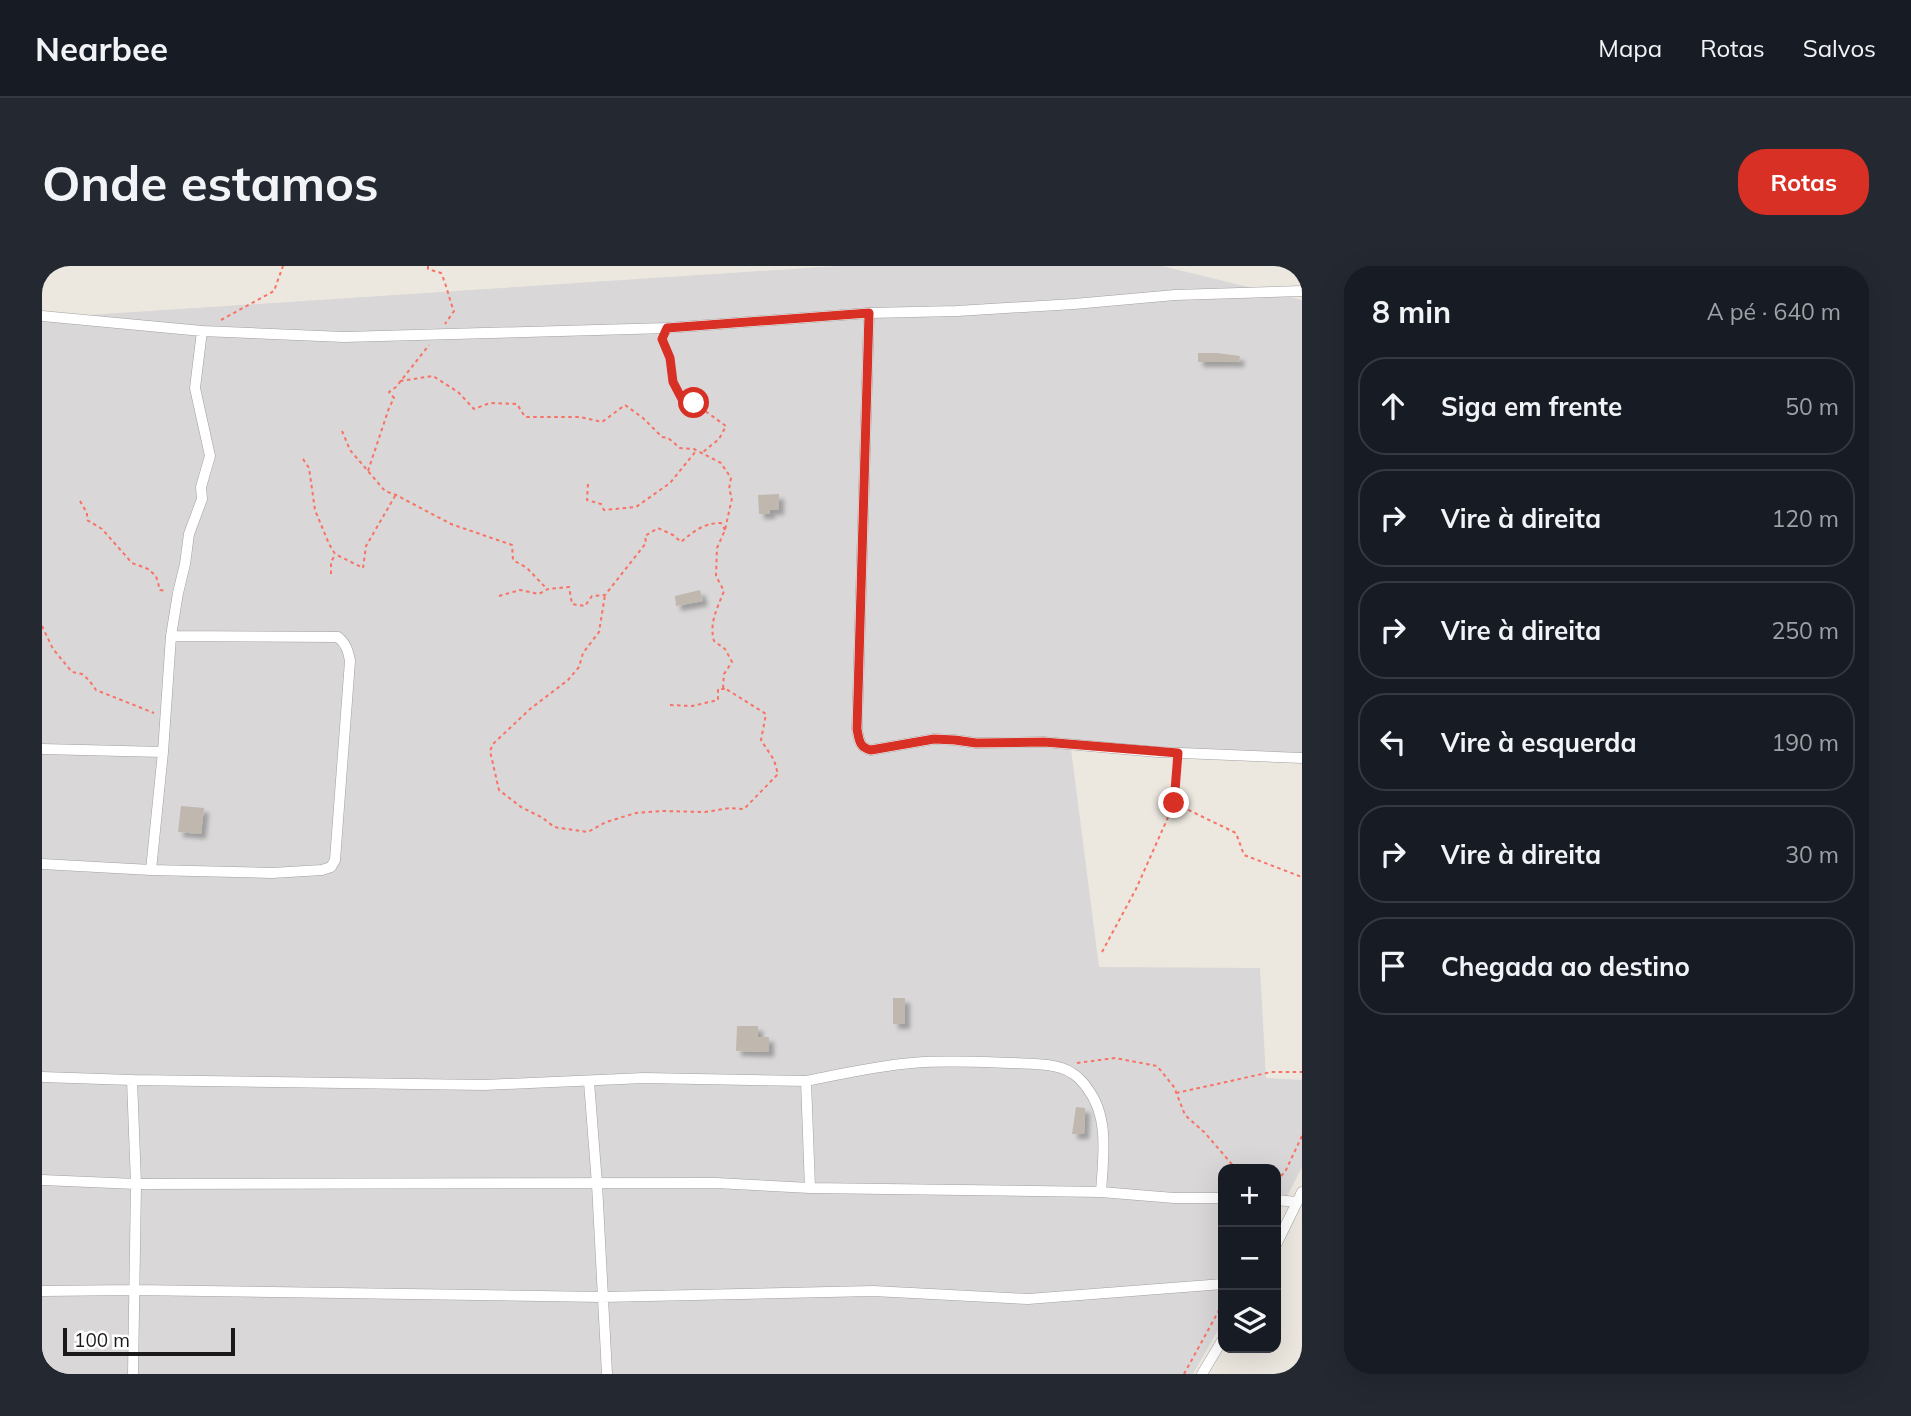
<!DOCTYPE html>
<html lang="pt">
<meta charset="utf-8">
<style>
:root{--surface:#171b24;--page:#242831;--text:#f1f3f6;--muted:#9ea1a6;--line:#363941;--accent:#d93025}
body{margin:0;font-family:Mulish,sans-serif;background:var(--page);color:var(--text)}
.controls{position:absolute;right:21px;bottom:21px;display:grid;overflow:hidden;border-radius:14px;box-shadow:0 7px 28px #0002}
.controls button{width:63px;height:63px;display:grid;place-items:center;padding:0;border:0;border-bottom:2px solid var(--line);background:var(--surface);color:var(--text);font:35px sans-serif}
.scale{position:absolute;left:21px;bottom:18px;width:172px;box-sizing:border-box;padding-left:7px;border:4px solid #1a1a1a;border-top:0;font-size:19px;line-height:24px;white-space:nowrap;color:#1a1a1a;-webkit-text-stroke:5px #fff;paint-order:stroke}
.stop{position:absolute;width:21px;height:21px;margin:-16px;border:5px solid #d93025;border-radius:50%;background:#fff}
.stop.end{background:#d93025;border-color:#fff;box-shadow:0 2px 7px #0008}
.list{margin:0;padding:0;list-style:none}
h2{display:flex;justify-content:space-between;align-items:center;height:91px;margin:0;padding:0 28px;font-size:30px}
h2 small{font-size:23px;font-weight:400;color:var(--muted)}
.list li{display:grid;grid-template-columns:46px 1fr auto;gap:21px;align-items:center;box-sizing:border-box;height:98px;margin:0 14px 14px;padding:0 14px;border:2px solid var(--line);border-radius:28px}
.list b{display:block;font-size:26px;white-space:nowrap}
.list em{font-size:23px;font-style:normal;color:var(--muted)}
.icon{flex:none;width:38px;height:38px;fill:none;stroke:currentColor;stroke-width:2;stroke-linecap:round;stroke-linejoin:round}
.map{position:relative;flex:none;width:1260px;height:1108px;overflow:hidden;border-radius:28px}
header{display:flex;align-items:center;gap:42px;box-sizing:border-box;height:98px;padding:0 35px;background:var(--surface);border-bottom:2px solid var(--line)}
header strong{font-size:33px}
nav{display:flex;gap:38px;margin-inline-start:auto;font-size:24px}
.intro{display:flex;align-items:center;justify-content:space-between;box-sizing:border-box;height:168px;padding:0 42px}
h1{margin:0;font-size:49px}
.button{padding:18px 32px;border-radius:28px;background:var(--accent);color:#fff;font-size:24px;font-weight:700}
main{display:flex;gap:42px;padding:0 42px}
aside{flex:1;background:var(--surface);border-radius:28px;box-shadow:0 7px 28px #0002}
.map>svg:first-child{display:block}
.residential{fill:#d9d7d7}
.building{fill:#c0b7af;filter:url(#shadow)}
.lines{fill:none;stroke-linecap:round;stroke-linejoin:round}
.street-casing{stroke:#a1a1a1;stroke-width:11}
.path{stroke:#f87265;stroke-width:2;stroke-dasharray:3.5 3.5;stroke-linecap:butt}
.street{stroke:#fff;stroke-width:10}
.route{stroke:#d93025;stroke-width:9}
</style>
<header>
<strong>Nearbee</strong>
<nav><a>Mapa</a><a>Rotas</a><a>Salvos</a></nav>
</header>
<div class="intro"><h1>Onde estamos</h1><a class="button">Rotas</a></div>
<main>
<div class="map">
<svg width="1260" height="1108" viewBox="0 0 1260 1108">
<defs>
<filter id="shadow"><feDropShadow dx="5" dy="5" stdDeviation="2" flood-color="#0004"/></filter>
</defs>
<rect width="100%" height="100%" fill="#ece8e0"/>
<path class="residential" d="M796 0H1120L1260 34V496L1028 475 1057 701 1218 702 1224 812 1260 814V901L1234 952V903H1181V1055L1151 1108H0V52Z"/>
<path class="building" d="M1156 87H1175L1198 90 1197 96H1156Z
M737 228V244H728V248H717L716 229Z
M658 324 661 335 634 340 633 330Z
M139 540 162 542 159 568 136 566Z
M851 732H863V758H851Z
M695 760H716V771H727V786L694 785Z
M1034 841 1043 842 1042 868H1030Z"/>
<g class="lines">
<defs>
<path id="street" d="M827 47 815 463C817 473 817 482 829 484L892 473 913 474 934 477 1002 476 1115 486 1260 492
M0 50 160 65 302 71 625 62 827 47 915 45 1032 38 1133 29 1260 25
M0 483 121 486
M0 598 109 604 121 486 129 370 136 327 143 298 147 268 160 233 159 221 168 190 153 122 160 65
M109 604 230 607 280 604 289 601 293 594 308 395C306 384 304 378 296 371L129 370
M0 811 90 814 94 918 91 1108
M90 814 442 819 602 812 764 815 768 922
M547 816 555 918 565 1108
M0 914 94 918 674 917 768 922 1059 926C1061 892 1068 851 1045 822 1042 817 1035 810 1030 807 1015 797 989 798 972 797 938 796 904 794 870 797 834 800 799 808 764 815
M1059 926 1132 932H1181
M1234 934 1255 936
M1234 979 1260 926
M0 1025 92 1024 560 1031 831 1025 986 1033 1181 1018
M1160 1108 1181 1073"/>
</defs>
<use href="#street" class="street-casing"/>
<path class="path" d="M386 0V3L399 7C405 20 407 33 412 45L403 58
M179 54 232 25 241 0
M620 74 628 92 631 116 641 135 652 137 684 160 677 173 661 186
M358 115 391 110 416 126 432 143 448 137 475 138 483 151H538L560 156 583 139 601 152 620 171 626 172 638 182 652 183 679 197 689 212 687 223 690 232 683 264 675 282 674 310 682 325C675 343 667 357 672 375L683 383 690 396 682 408 681 421 724 448 719 474 732 494 736 508 702 543 688 542 663 546 620 545 594 547 564 556 546 566 512 561 501 552 479 541 457 524 448 485 451 478 488 443 526 414 537 401 541 387 557 366 563 329
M300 165 308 184 343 225 354 229 409 258 470 279 471 294 485 302 504 322
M261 193 267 202 273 244 287 278 293 288 321 302 324 280 353 230
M326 205 347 142 352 132 347 126 354 121 387 79
M546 218 545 234 559 238 562 244 594 241 628 217 654 185
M38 235 45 247V254L60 263 90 297 106 303 114 310 118 324 124 325
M289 308V296L293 289
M457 330 478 324 497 328 506 323 527 321 530 338 543 340 550 330 563 329 604 277 603 270 616 262 631 269 639 276C652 265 662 257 679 257L683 264
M0 360 11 383 30 406 40 408 47 414 54 424 112 447
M628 439 650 440 676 434V423H683
M1135 497 1132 537 1194 567 1202 589 1260 611
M1060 686 1094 623 1132 538
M1035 797 1073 792 1115 800 1132 821 1143 849 1163 867 1194 903
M1134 827 1229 806H1260
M1234 915 1243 906 1260 870
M1142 1108 1181 1037"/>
<use href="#street" class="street"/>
</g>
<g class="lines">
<path class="route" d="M652 137 641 135 631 116 628 92 620 73 625 62 827 47 815 463C817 473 817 482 829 484L892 473 913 474 934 477 1002 476 1136 487 1132 537"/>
</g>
</svg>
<div class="controls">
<button>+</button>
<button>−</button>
<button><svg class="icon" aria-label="layers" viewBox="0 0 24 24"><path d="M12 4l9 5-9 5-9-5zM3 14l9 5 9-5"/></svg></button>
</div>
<div class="scale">100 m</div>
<div class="stop" style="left:652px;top:137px"></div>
<div class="stop end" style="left:1132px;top:537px"></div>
</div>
<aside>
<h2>8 min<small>A pé · 640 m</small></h2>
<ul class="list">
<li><svg class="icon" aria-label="ahead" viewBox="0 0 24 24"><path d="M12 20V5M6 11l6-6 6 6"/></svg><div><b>Siga em frente</b></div><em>50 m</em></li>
<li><svg class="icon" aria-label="right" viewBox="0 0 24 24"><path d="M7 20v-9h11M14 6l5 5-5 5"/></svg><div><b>Vire à direita</b></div><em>120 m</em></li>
<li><svg class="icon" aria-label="right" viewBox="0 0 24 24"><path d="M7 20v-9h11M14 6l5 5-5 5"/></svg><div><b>Vire à direita</b></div><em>250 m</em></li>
<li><svg class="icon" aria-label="left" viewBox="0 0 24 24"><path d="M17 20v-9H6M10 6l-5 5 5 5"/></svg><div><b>Vire à esquerda</b></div><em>190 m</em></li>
<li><svg class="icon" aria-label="right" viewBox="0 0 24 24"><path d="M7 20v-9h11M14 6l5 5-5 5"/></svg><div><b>Vire à direita</b></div><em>30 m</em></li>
<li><svg class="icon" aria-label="arrive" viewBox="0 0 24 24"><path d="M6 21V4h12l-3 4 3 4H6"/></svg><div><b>Chegada ao destino</b></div></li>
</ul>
</aside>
</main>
